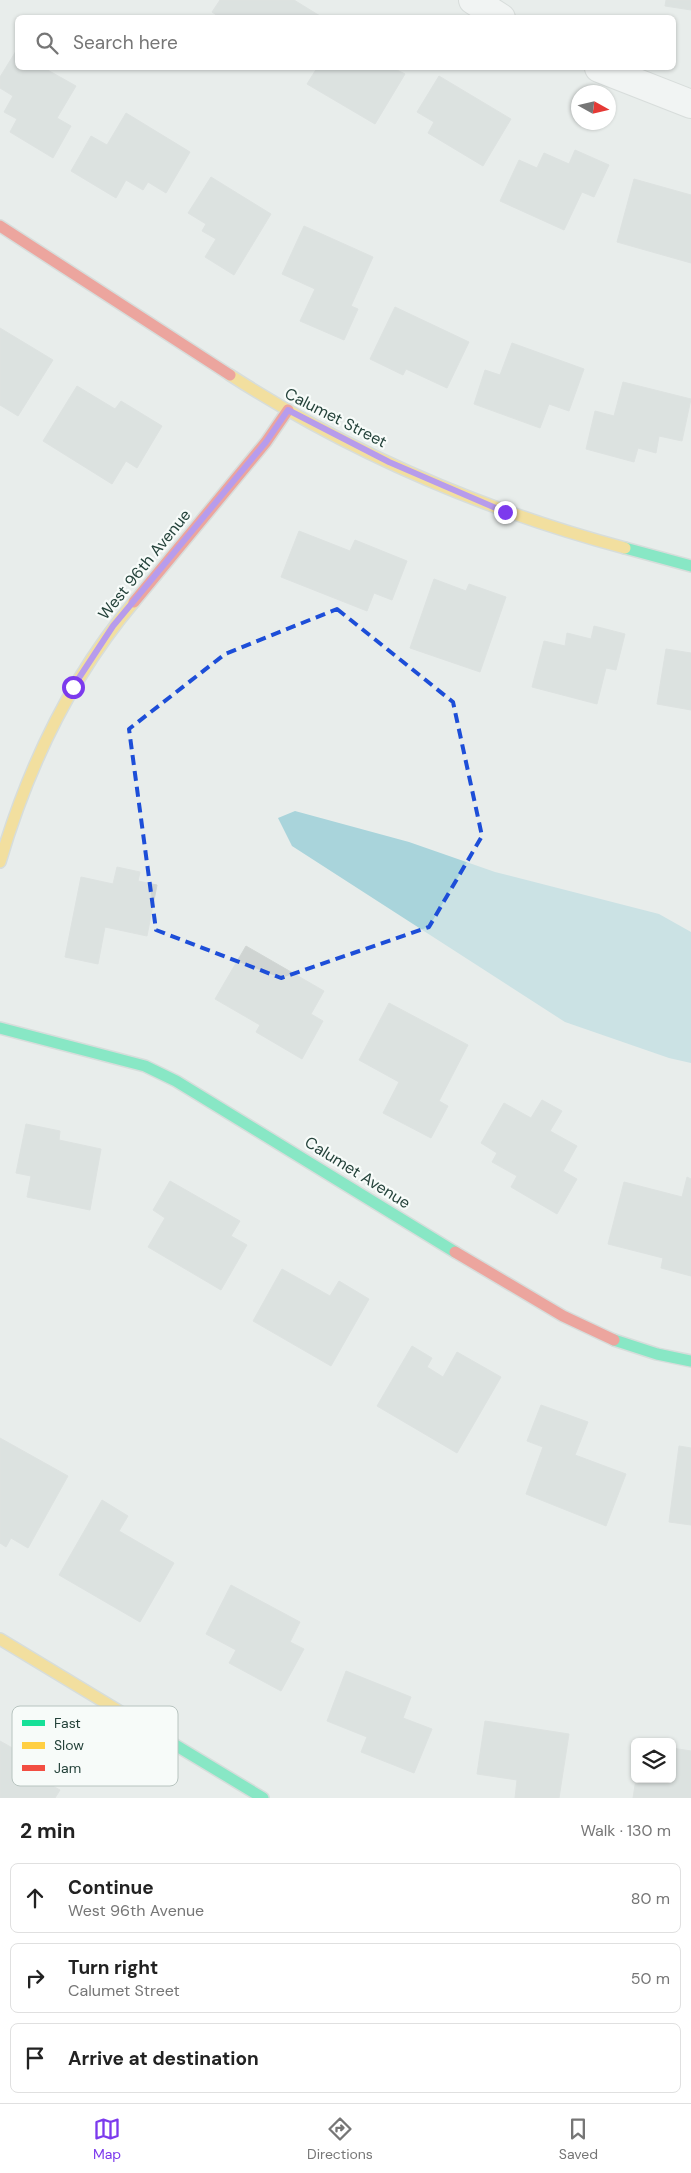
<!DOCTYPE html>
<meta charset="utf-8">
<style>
:root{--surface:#fff;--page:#f6f6f6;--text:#222;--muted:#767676;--line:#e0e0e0;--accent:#7c3aed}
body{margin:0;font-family:"DM Sans",sans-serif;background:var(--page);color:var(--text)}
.controls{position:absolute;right:15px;bottom:15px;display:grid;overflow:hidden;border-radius:8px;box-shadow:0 1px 4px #0004}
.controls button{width:45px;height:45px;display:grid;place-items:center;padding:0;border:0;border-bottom:1px solid var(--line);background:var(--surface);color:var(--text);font:25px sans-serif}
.compass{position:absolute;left:571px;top:85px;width:45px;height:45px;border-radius:50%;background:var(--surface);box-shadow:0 1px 4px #0004;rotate:98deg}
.stop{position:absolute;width:15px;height:15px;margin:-11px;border:4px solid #7c3aed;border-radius:50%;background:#fff}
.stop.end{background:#7c3aed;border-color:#fff;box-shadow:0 1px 5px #0008}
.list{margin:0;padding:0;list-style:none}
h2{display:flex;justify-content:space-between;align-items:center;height:65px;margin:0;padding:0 20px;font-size:21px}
h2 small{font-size:16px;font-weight:400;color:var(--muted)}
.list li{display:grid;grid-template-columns:32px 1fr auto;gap:15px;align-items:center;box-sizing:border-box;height:70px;margin:0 10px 10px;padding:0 10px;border:1px solid var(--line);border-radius:8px}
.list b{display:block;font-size:19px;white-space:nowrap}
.list p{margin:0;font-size:16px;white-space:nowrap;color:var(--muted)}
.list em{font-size:16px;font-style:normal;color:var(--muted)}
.icon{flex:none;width:28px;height:28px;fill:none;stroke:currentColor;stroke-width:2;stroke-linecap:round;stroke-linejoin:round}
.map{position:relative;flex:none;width:691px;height:1798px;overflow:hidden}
.search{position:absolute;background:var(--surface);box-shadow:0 1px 4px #0004;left:15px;right:15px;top:15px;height:55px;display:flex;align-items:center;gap:12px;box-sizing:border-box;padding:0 18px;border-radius:8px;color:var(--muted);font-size:19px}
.sheet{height:305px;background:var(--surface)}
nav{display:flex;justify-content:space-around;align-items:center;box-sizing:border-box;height:70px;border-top:1px solid var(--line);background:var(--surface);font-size:14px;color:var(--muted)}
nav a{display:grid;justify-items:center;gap:2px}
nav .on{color:var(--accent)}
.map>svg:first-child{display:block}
.water{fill:#a9d4db}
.building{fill:#cfd4d2;stroke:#d1d6d4}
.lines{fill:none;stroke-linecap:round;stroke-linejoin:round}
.street-casing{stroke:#c5cac8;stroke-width:30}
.fast-casing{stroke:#c3cbc8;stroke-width:14}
.slow-casing{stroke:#c3cbc8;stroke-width:14}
.jam-casing{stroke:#c3cbc8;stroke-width:14}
.street{stroke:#fcfcfc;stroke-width:28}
.fast{stroke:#16e098;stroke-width:11}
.slow{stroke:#ffcf43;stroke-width:11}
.jam{stroke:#f24e42;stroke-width:11}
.route{stroke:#7c3aed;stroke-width:6}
.marked{fill:none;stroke:#1d4ed8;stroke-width:4;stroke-dasharray:10 6;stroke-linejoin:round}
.labels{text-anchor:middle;stroke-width:4.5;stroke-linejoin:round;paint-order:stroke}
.street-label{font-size:16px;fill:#24423a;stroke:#f7fbf9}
.key{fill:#f7fbf9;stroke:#b8c4c0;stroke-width:1}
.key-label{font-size:14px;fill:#24423a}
</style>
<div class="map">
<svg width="691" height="1798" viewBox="0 0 691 1798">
<rect width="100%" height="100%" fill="#e8edeb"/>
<path class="water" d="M295 811 409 842 495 872 659 914 691 932V1063L669 1058 565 1022 292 846 278 818Z"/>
<path class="building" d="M220 0H294L320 16 319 18H221L212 12Z
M666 0H691V10L665 6Z
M16 51 18 52V68H44L76 86 57 118 71 126 53 158 10 132 17 119 4 112 13 96 0 88V77Z
M317 68H393L405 74 375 124 307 84Z
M439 76 511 119 483 166 428 133 434 122 417 112Z
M126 113 190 152 166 193 148 182 143 190 126 180 116 198 71 171 91 136 107 145Z
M575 150 609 165 594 197 582 192 564 230 500 201 519 160 537 168 544 153 569 164Z
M211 177 271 214 234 275 205 257 216 239 202 231 206 224 188 213Z
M634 179 691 195V263L617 242Z
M304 226 373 257 351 306 358 309 344 340 300 321 315 289 282 274Z
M395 307 469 342 447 388 406 369 403 375 370 359Z
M0 328 53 360 18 416 0 405Z
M512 343 584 369 569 411 549 404 540 428 474 404 485 370 500 375Z
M623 382 691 399 682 441 659 436 656 453 638 448 634 462 586 449 595 411 614 416Z
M77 386 115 409 121 401 162 426 137 468 126 461 112 484 43 441Z
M299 531 350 551 355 540 407 561 392 600 374 593 367 611 281 577Z
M434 579 466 591 469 584 506 597 480 672 410 648Z
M594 626 625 634 616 670 606 668 597 704 532 687 544 641 565 646 567 633 591 639Z
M666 649 691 653V710L657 704Z
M117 867 140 872 138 881 157 885 147 936 105 927 98 964 65 957 81 877 113 884Z
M246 946 324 991 311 1014 323 1021 302 1059 256 1032 260 1025 215 999Z
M389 1003 468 1045 439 1101 448 1106 431 1138 383 1113 399 1082 359 1060Z
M542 1100 562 1111 550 1131 577 1146 563 1171 577 1179 557 1214 511 1187 517 1176 492 1162 497 1153 481 1143 504 1103 531 1118Z
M26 1124 60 1131 59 1140 101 1149 90 1210 27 1197 31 1176 16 1173Z
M687 1177 691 1179V1276L661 1268 663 1258 608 1244 624 1182 682 1197Z
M170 1181 240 1221 231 1236 247 1245 221 1290 148 1247 165 1218 153 1210Z
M282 1269 330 1296 339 1281 369 1299 331 1366 253 1321Z
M412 1346 432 1358 427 1367 443 1377 457 1352 501 1377 457 1453 377 1406Z
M541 1405 588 1422 575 1455 626 1474 606 1526 526 1494 543 1447 527 1441Z
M0 1438 68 1476 28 1548 11 1538 6 1547 0 1543Z
M679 1446 691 1448V1525L669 1522Z
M102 1500 128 1516 119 1531 174 1563 140 1622 59 1575Z
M231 1585 300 1622 290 1642 304 1649 281 1691 229 1663 236 1650 206 1634Z
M346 1671 411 1697 403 1718 432 1729 414 1773 361 1752 367 1737 327 1721Z
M485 1721 569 1734 559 1798H515L517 1780 477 1774Z
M0 1741 32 1759 25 1771 60 1790 55 1798H0Z
M672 1748 691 1751V1798H633L636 1779H672Z"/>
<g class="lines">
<defs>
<path id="street" d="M473 0 501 18
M599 68 691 104"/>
<path id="fast" d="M625 548 691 566
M0 1028 145 1066 176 1081 455 1252
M614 1340 657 1354 691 1361
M167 1740 263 1798"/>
<path id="slow" d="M230 375C351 453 486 511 625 548
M0 862C28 767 70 678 134 602
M0 1639 167 1740"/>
<path id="jam" d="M0 226 230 375
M134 602 266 442 288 410
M455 1252 563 1316 614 1340"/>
</defs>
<use href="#street" class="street-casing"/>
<use href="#fast" class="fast-casing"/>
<use href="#slow" class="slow-casing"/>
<use href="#jam" class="jam-casing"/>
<use href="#street" class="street"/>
<use href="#fast" class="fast"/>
<use href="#slow" class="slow"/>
<use href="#jam" class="jam"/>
</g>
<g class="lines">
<path class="route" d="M73 687 113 626 266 442 288 410 389 462 505 512"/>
</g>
<path d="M0 0H691V1798H0ZM337 609 453 702 482 836 429 927 281 978 156 930 129 729 225 654Z" fill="#e8edeb" fill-opacity=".55" fill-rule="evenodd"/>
<path class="marked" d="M337 609 453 702 482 836 429 927 281 978 156 930 129 729 225 654Z"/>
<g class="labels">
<g class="street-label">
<text transform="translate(336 417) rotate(27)" y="6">Calumet Street</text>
<text transform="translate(144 564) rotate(-51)" y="6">West 96th Avenue</text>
<text transform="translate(358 1172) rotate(32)" y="6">Calumet Avenue</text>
</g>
</g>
<rect x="12" y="1706" width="166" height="80" rx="8" class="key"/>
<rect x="22" y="1720" width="23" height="6" fill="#16e098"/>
<rect x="22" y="1742" width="23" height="7" fill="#ffcf43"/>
<rect x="22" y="1765" width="23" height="6" fill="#f24e42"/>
<g class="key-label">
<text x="54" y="1728">Fast</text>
<text x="54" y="1750">Slow</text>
<text x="54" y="1773">Jam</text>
</g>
</svg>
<div class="controls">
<button><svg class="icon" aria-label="layers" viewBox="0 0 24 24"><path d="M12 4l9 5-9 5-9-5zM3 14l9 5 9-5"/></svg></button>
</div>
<svg class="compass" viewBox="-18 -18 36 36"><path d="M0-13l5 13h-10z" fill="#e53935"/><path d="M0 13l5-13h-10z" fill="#767676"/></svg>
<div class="stop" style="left:73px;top:687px"></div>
<div class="stop end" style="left:505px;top:512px"></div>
<div class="search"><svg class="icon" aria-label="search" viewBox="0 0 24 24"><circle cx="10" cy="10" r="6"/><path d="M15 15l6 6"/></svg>Search here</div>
</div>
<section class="sheet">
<h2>2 min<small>Walk · 130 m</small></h2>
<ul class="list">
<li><svg class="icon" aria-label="ahead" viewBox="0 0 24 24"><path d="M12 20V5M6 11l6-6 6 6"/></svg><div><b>Continue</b><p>West 96th Avenue</p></div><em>80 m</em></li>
<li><svg class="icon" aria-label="right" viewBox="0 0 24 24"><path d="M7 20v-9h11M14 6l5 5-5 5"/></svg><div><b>Turn right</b><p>Calumet Street</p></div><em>50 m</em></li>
<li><svg class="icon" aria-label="arrive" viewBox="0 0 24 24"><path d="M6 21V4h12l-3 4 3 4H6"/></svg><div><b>Arrive at destination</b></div></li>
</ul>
</section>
<nav>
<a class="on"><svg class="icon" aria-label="map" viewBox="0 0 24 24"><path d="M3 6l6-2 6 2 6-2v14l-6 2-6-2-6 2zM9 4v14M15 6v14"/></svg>Map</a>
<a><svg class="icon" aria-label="directions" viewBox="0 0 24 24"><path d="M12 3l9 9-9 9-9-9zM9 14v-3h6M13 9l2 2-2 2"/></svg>Directions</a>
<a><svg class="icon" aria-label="saved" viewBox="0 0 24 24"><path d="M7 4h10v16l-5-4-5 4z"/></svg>Saved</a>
</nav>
